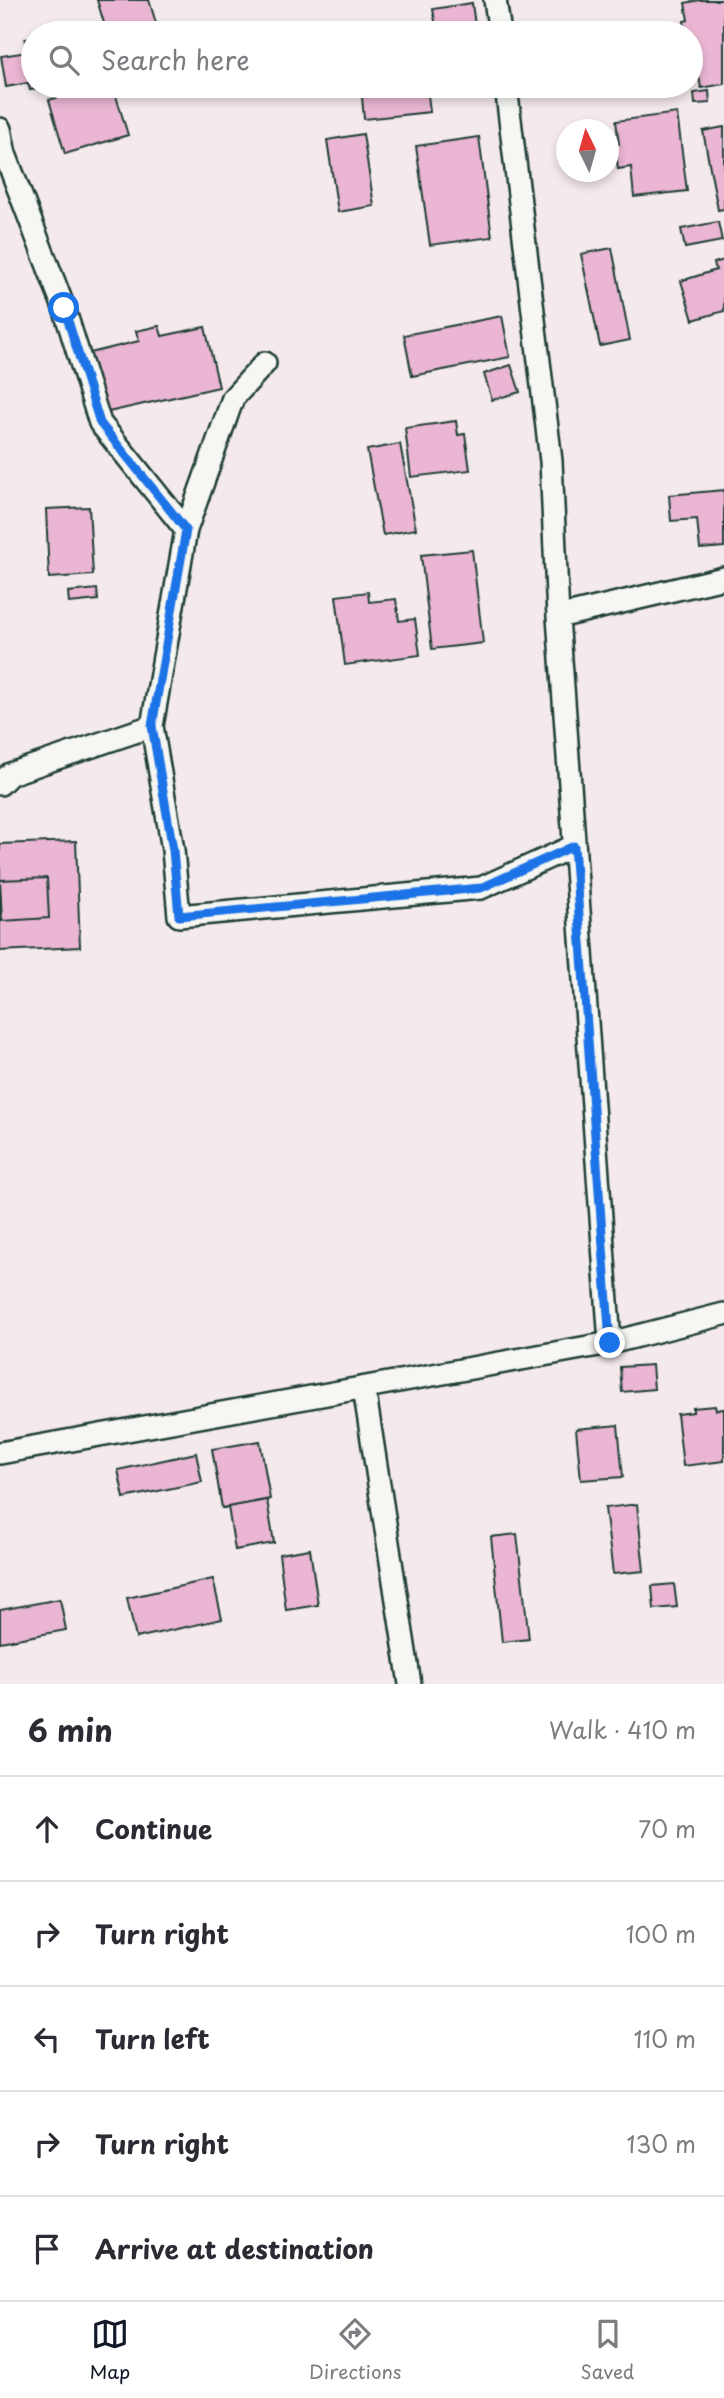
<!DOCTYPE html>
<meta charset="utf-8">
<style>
:root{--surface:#fff;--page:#f2f2f3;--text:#2b2b33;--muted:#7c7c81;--line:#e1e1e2;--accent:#111827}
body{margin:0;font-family:"Playpen Sans",sans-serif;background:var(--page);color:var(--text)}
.compass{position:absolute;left:556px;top:119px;width:63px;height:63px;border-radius:50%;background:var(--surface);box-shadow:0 4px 10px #0003;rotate:355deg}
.stop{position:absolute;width:21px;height:21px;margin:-16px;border:5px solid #1a73e8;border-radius:50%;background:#fff}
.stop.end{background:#1a73e8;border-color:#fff;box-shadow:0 2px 7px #0008}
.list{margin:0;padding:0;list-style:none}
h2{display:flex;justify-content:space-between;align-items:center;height:91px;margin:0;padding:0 28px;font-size:30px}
h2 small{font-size:23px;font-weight:400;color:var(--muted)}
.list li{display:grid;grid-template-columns:46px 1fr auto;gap:21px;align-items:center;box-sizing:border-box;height:105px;padding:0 28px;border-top:2px solid var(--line)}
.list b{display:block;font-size:26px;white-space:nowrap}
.list em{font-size:23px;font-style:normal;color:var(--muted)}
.icon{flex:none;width:38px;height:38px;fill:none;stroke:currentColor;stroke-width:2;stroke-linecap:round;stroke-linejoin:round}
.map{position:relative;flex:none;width:724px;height:1684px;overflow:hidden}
.search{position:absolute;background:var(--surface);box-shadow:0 4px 10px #0003;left:21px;right:21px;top:21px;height:77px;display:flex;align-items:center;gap:18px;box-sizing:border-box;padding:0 24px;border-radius:38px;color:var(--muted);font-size:26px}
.sheet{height:616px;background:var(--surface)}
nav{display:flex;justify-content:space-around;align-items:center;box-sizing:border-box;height:98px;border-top:2px solid var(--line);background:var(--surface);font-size:19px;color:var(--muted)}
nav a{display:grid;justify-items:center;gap:4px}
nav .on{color:var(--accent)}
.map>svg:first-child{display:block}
.building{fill:#eab6d3;stroke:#1f3d34;stroke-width:2}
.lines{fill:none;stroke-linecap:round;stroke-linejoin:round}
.minor-casing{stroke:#1f3d34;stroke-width:26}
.minor{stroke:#f6f6f2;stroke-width:21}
.route{stroke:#1a73e8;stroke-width:9}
</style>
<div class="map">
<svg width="724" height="1684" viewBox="0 0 724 1684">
<rect width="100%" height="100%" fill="#f4e9ec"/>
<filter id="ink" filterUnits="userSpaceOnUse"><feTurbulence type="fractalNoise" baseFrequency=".0143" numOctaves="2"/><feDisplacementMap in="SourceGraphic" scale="14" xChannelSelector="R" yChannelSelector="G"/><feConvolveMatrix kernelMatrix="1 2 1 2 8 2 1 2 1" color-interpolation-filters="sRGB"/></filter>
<g filter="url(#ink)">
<path class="building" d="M97 0H149L159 33H107Z
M700 0H724V84L701 88 695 54H691V33H685L684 21 688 20 685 3Z
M472 3 476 33H437L433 9Z
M33 38V86H55L30 90 28 83 6 87 1 56 28 52 25 39Z
M96 86H113L128 135 65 154 49 100Z
M361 86H427L430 112 364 119Z
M709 91 710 103 695 104 694 93Z
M677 113 687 191 634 197 631 167 618 169 615 145 619 144 616 121Z
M724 127V209L718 210 703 131Z
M363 134 374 206 338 212 327 140Z
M479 137 492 237 430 245 416 146Z
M718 222 722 241 685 248 681 229Z
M612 248 630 340 600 346 581 254Z
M724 260V311L693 320 681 281 716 270 714 263Z
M502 316 510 357 412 376 404 335Z
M159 326 162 336 205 327 219 387 104 413 90 353 139 341 136 331Z
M511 365 520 392 492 400 484 374Z
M456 421 458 435 465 434 470 470 411 477 405 428Z
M400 444 416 529 383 535 367 450Z
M724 490V547L700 549 697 519 671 521 669 495Z
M89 507 93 575 49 578 46 509Z
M472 550 483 643 432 649 421 555Z
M97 589 98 600 69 603 68 592Z
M368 592 369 602 396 599 399 621 415 619 420 655 345 665 336 596Z
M76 841 80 947 0 951V881L2 921 49 918 47 878 0 880V844Z
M47 878 49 918 2 921 0 880Z
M652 1365 654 1389 622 1392 620 1367Z
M715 1406 716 1410 724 1409V1461L683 1466 677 1414 693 1412V1408Z
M618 1425 623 1477 581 1480 576 1429Z
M260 1441 270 1499 222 1508 212 1449Z
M196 1453 202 1482 124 1498 118 1470Z
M267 1500 274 1543 235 1550 228 1507Z
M637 1504 644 1571 613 1574 605 1508Z
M517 1534 529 1639 502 1642 491 1537Z
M310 1549 318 1605 286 1610 279 1554Z
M213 1579 222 1619 136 1638 127 1598Z
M674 1584 677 1607 654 1609 652 1586Z
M60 1599 66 1630 0 1642V1610Z"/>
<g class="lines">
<defs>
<path id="minor" d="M495 0 500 33
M0 129 5 154 64 308 100 423 186 530
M265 363 233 398 186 530 152 726 173 850 179 916 481 888 574 846
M558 617 724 578
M0 784 10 774 152 726
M610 1343 724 1314
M364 1388 410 1684
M0 1453 610 1343 558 617 551 461 506 86"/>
</defs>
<use href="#minor" class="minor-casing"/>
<use href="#minor" class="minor"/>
</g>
</g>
<g class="lines" filter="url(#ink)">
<path class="route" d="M64 308 100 423 186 530 152 726 173 850 179 916 481 888 574 846 610 1343"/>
</g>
</svg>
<svg class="compass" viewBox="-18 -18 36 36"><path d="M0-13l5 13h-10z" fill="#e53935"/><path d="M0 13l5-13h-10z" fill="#7c7c81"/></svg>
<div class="stop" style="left:64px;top:308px"></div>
<div class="stop end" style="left:610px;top:1343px"></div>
<div class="search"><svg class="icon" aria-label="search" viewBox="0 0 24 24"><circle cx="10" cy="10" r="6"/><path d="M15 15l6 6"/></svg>Search here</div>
</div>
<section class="sheet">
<h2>6 min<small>Walk · 410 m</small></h2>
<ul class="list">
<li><svg class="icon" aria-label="ahead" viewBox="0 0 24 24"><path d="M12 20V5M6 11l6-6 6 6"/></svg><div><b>Continue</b></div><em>70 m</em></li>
<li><svg class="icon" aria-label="right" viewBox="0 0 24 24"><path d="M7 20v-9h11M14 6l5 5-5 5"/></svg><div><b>Turn right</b></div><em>100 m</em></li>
<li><svg class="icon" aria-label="left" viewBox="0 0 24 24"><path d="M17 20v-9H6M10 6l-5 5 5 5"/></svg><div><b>Turn left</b></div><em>110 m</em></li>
<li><svg class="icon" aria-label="right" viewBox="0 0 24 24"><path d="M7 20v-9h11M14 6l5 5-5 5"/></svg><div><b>Turn right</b></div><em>130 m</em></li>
<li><svg class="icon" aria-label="arrive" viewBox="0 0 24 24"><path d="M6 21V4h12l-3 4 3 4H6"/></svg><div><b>Arrive at destination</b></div></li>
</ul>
</section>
<nav>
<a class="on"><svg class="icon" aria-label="map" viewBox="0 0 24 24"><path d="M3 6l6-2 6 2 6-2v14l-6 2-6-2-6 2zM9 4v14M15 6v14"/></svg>Map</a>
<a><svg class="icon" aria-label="directions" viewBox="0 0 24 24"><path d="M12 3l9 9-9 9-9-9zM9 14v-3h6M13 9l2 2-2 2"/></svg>Directions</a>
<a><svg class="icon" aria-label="saved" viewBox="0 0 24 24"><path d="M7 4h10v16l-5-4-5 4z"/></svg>Saved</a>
</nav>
